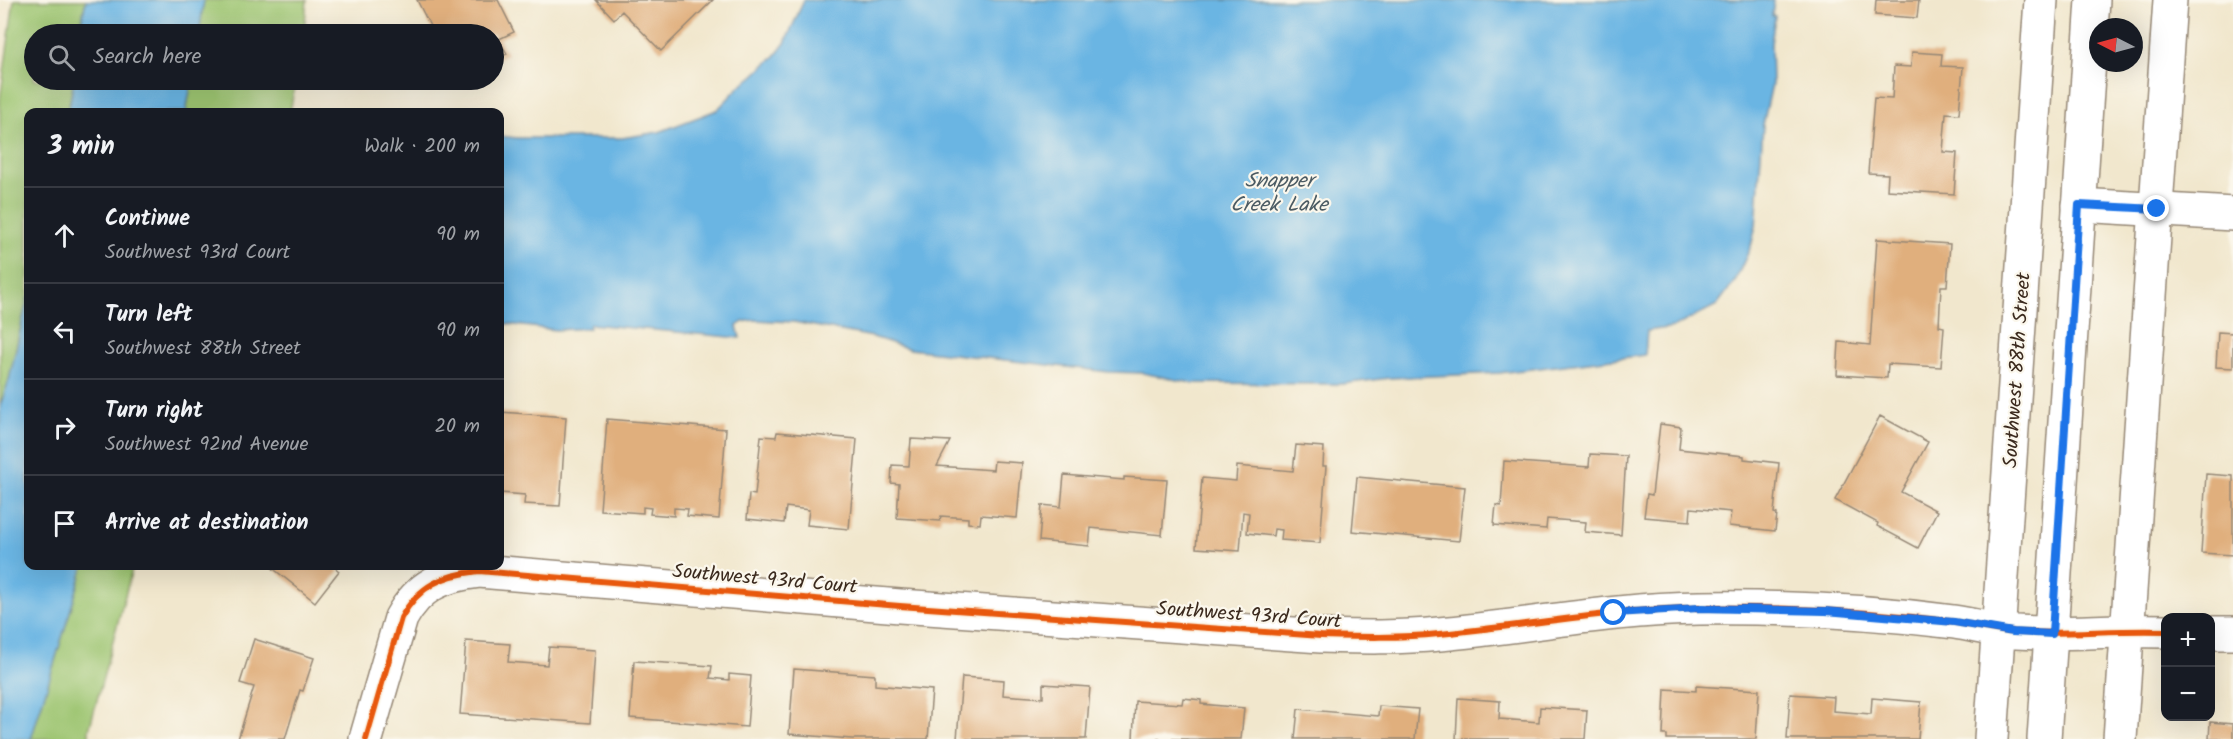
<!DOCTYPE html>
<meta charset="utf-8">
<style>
:root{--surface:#171b24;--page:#20242c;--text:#f1f3f6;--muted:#9ea1a6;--line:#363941}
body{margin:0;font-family:Kalam,sans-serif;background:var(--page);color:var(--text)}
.controls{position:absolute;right:18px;bottom:18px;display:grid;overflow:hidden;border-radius:12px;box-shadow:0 6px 24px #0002}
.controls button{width:54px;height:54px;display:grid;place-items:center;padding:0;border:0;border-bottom:2px solid var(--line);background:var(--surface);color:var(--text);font:30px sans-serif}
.compass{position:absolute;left:2089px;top:18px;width:54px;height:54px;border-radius:50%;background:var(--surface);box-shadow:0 6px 24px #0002;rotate:276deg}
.stop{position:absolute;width:18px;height:18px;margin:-14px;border:4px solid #1a73e8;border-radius:50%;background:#fff}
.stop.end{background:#1a73e8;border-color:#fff;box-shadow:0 2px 6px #0008}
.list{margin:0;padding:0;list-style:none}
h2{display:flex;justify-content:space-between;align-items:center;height:78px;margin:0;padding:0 24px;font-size:26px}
h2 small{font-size:20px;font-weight:400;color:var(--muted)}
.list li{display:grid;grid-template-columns:39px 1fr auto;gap:18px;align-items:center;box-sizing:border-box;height:96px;padding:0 24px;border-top:2px solid var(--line)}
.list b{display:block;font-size:22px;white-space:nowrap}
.list p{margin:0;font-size:20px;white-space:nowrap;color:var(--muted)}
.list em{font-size:20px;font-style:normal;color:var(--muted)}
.icon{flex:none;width:33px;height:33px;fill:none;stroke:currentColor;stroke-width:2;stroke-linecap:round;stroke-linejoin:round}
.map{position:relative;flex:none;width:2233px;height:739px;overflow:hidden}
.search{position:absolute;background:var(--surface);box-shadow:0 6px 24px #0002;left:24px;top:24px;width:480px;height:66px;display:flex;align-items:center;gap:15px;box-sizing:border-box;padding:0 21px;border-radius:33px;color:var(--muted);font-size:22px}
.panel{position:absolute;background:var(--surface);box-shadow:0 6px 24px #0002;left:24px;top:108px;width:480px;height:462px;border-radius:12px}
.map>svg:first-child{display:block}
.green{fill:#9dc571;stroke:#6c7848;stroke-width:1.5}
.water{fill:#6ab5e3;stroke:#527080;stroke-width:1.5}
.building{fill:#e0af7d}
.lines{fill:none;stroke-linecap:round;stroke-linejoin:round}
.minor-casing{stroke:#968876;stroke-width:36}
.major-casing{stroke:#968876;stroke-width:36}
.minor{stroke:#fff;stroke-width:33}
.major{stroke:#fff;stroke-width:33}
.cycleway-casing{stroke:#fbf7ec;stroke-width:10}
.cycleway{stroke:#e8590c;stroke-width:6}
.route{stroke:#1a73e8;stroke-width:8}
.labels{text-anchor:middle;stroke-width:4.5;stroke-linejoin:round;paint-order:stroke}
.street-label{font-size:20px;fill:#3b2a1e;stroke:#fbf7ec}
.water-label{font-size:21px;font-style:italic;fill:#4b5b63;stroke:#fbf7ec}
</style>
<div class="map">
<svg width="2233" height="739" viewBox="0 0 2233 739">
<rect width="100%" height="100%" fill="#fbf7ec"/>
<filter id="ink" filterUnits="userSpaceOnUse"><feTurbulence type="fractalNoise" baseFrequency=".0167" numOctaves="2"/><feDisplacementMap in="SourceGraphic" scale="12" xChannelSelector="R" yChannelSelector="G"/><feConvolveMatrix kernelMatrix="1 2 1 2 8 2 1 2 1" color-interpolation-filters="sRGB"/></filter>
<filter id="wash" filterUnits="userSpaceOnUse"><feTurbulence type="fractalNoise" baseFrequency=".008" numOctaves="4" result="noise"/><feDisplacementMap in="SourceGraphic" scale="24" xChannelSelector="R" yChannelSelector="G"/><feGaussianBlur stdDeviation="1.35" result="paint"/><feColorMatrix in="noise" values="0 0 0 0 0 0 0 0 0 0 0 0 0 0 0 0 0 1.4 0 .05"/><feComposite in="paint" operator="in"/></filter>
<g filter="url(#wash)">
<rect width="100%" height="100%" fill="#f1e7cd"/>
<path class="green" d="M14 0H86L79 34H34V80H74L68 112H28V296L9 380 0 406V100Z
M204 0H307L304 34H199Z
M192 80H296L290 112H186Z
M84 566H133L89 730V739H31Z"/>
<path class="water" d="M86 0H204L199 34H79Z
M804 0H1774L1772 16H1775L1771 44 1772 84 1763 125 1756 226 1751 246 1735 281 1717 305 1674 327 1647 331 1645 355 1499 373 1389 378 1342 384 1192 383 1143 373 1109 372 910 349 873 337 794 322 754 320 743 322 737 326 740 338 590 324 589 328 556 330 500 323V136L517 138H622L659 132 717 110 741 85 752 77 775 56 785 43Z
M74 80H192L186 112H68Z
M28 296V566H84L31 739H0V406L9 380Z"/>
<g id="blocks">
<path class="building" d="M417 0H498L514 32 499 39 507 54 494 60V34H461L458 30 450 34H434Z
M596 0H713L661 51 622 11 614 19Z
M1876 0H1919L1917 18 1875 15Z
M1912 52 1942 54 1941 66 1963 67 1959 114 1946 113 1943 152 1957 153 1954 194 1887 190 1888 174 1868 173 1874 98 1892 99 1894 66 1911 67Z
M1877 239 1950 244 1947 286H1941L1939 326 1944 327 1941 367 1888 364 1887 378 1837 375 1839 342 1870 345Z
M2218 332 2233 333V368L2216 367Z
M500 412 566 417 560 506 524 504 525 495 500 493Z
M1880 416 1928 442 1901 492 1937 511 1918 548 1877 526 1878 523 1835 500Z
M607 419 726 429 719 519 687 516 688 509 674 508V516L650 514 651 508 643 507V513L600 510Z
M1660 424 1681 427 1679 449 1744 456V459L1779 463 1774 513 1777 514 1775 531 1729 526 1731 512 1691 508 1690 521 1644 517 1647 494 1652 495Z
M777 432 857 439 849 529 807 525 809 510 786 507 784 523 747 519 749 494 755 495 761 436 776 437Z
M911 439 950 441 937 466 993 470 994 461 1022 463 1017 518 981 515 980 524 968 523V518L941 516 940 521 897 518 899 484 891 483 892 465 909 466Z
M1296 445 1324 447 1323 466H1326L1320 543 1281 540 1282 530 1274 529 1273 536 1247 533 1249 513 1243 512 1240 551 1196 548 1202 478 1236 481 1237 466 1293 471Z
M1590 454 1626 456 1621 535 1585 532 1586 522 1547 519 1546 529 1494 525 1496 505 1501 506 1504 461 1589 467Z
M2206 474 2233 476V555L2201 553Z
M1064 475 1124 480V477L1167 480 1162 535 1091 528 1089 546 1039 541 1042 505 1061 507Z
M1357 477 1465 487 1459 541 1352 531Z
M270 566H333L339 571 315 602Z
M254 639 314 658 303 691 300 690 285 739H238L254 687 240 683Z
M466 641 510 644 508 662 547 665 549 647 595 650 590 723 460 714Z
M634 661 712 666 710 678 729 680V674L751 676 747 727 630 718Z
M794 669 875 675V685L932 690 928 739H852L789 734Z
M962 677 1004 680 1003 695 1043 698V684L1090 687 1086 739H957Z
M1696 686 1759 690 1756 739H1667V735H1663L1665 689 1696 691Z
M1790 694 1834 697 1833 711 1871 714 1872 698 1921 702 1918 739H1787Z
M1183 698 1201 700V704L1244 708 1241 739H1133L1135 701 1182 704Z
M1458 698 1500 701 1499 719 1539 722 1540 707 1587 710 1585 739H1456Z
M1379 706 1418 709 1415 739H1295L1298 709 1378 716Z
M2210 722 2233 724V739H2209Z"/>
</g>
</g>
<g filter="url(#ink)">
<use href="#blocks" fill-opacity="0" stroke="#968876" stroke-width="1.5"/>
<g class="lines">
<defs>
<path id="minor" d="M2079 205 2233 214
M2210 633H2233
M366 739 401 618C419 585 443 575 479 571L900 606 1321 636C1360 637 1400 638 1439 634 1526 626 1612 609 1700 608 1784 607 1870 611 1954 622 1975 625 1995 631 2016 632 2066 635 2116 629 2166 631
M1991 739 2041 0"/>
<path id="major" d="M2044 739 2093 0
M2120 739 2170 0"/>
</defs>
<use href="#minor" class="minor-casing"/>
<use href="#major" class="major-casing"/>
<use href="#minor" class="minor"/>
<use href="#major" class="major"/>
<defs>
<path id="cycleway" d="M366 739 401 618C419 585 443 575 479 571L900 606 1321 636C1360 637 1400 638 1439 634 1526 626 1612 609 1700 608 1784 607 1870 611 1954 622 1975 625 1995 631 2016 632 2066 635 2116 629 2166 631"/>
</defs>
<use href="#cycleway" class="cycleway-casing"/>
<use href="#cycleway" class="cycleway"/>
</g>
</g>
<g class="lines" filter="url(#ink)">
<path class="route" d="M1614 613 1699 608 1826 611 1954 622 2013 632 2052 634 2079 205 2157 209"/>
</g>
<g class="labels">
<g class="street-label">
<text transform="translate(2016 370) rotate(-86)" y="7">Southwest 88th Street</text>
<text transform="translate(765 578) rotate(5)" y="7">Southwest 93rd Court</text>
<text transform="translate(1249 614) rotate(4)" y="7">Southwest 93rd Court</text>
</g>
<g class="water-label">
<text x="1279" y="187">Snapper<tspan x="1279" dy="24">Creek Lake</tspan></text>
</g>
</g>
</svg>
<div class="controls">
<button>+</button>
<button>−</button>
</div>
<svg class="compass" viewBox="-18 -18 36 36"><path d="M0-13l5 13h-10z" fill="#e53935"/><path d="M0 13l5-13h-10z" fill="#9ea1a6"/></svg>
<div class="stop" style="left:1614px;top:613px"></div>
<div class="stop end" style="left:2157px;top:209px"></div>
<div class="search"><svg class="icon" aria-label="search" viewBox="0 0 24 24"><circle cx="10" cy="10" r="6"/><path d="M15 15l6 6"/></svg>Search here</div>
<section class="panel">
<h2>3 min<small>Walk · 200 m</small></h2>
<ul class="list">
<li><svg class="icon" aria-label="ahead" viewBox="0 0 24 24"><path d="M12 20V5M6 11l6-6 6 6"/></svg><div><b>Continue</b><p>Southwest 93rd Court</p></div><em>90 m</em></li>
<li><svg class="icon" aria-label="left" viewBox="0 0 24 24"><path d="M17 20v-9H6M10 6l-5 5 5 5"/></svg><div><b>Turn left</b><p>Southwest 88th Street</p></div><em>90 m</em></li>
<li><svg class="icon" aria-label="right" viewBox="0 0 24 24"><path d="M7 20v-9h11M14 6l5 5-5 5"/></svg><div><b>Turn right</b><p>Southwest 92nd Avenue</p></div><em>20 m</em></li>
<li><svg class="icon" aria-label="arrive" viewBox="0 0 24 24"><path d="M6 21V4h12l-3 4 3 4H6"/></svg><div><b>Arrive at destination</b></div></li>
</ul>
</section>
</div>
